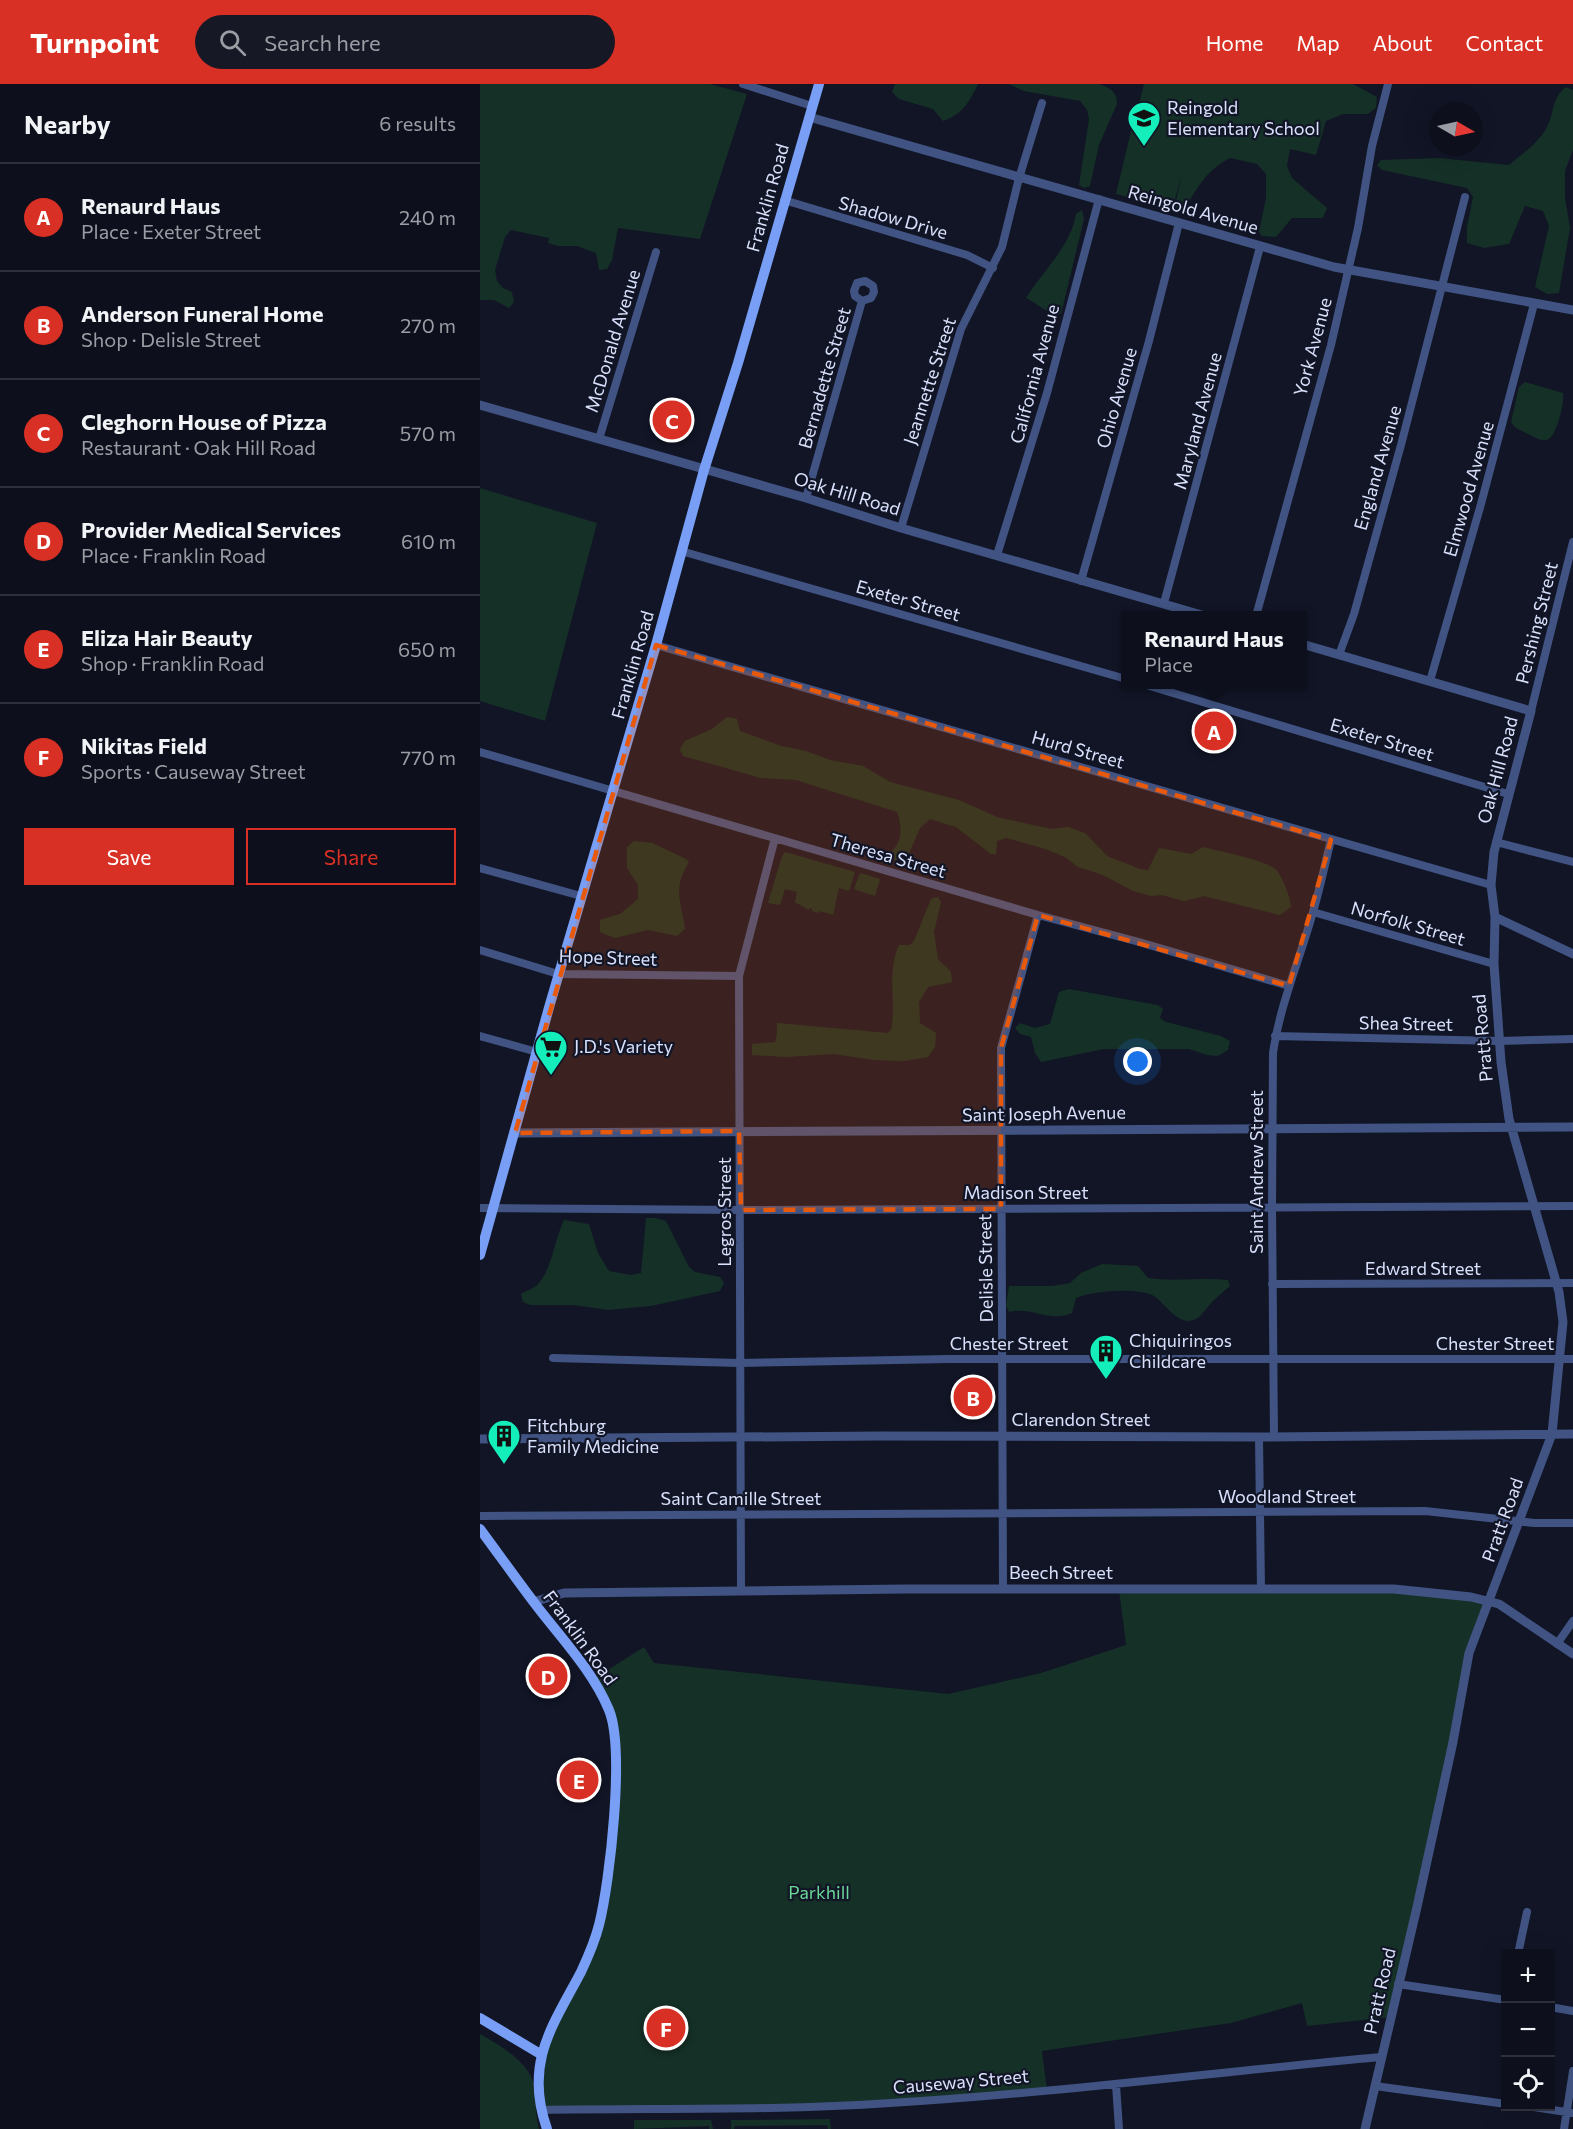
<!DOCTYPE html>
<meta charset="utf-8">
<style>
:root{--surface:#0d101c;--page:#161925;--text:#f1f3f6;--muted:#9a9da3;--line:#2d303b;--accent:#d93025}
body{margin:0;font-family:Commissioner,sans-serif;background:var(--page);color:var(--text)}
.controls{position:absolute;right:18px;bottom:18px;display:grid;overflow:hidden;border-radius:0px;box-shadow:0 6px 24px #0002}
.controls button{width:54px;height:54px;display:grid;place-items:center;padding:0;border:0;border-bottom:2px solid var(--line);background:var(--surface);color:var(--text);font:30px sans-serif}
.compass{position:absolute;left:949px;top:18px;width:54px;height:54px;border-radius:50%;background:var(--surface);box-shadow:0 6px 24px #0002;rotate:99deg}
.you{position:absolute;left:658px;top:978px;width:21px;height:21px;margin:-15px;border:4px solid #fff;border-radius:50%;background:#1a73e8;box-shadow:0 0 0 9px #1a73e833}
.badge{display:grid;place-items:center;width:39px;height:39px;border-radius:50%;background:var(--accent);color:#fff;font-size:20px;font-weight:700}
.pin{position:absolute;translate:-50% -50%;border:3px solid #fff;box-shadow:0 2px 6px #0006}
.popup{position:absolute;left:641px;top:527px;width:186px;height:78px;box-sizing:border-box;display:grid;place-content:center;border-radius:0px;background:var(--surface);filter:drop-shadow(0 2px 4px #0005);font-size:20px;white-space:nowrap;color:var(--muted)}
.popup b{font-size:22px;color:var(--text)}
.popup::after{content:'';position:absolute;left:50%;top:100%;margin-left:-12px;border:12px solid transparent;border-top-color:var(--surface)}
.list{margin:0;padding:0;list-style:none}
h2{display:flex;justify-content:space-between;align-items:center;height:78px;margin:0;padding:0 24px;font-size:26px}
h2 small{font-size:20px;font-weight:400;color:var(--muted)}
.list li{display:grid;grid-template-columns:39px 1fr auto;gap:18px;align-items:center;box-sizing:border-box;height:108px;padding:0 24px;border-top:2px solid var(--line)}
.list b{display:block;font-size:22px;white-space:nowrap}
.list p{margin:0;font-size:20px;white-space:nowrap;color:var(--muted)}
.list em{font-size:20px;font-style:normal;color:var(--muted)}
.actions{display:flex;gap:12px;padding:18px 24px}
.actions a{flex:1;padding:14px 0;border:2px solid var(--accent);border-radius:0px;text-align:center;font-size:21px;color:var(--accent)}
.actions .main{background:var(--accent);color:#fff}
.icon{flex:none;width:33px;height:33px;fill:none;stroke:currentColor;stroke-width:2;stroke-linecap:round;stroke-linejoin:round}
.map{position:relative;flex:none;width:1093px;height:2045px;overflow:hidden}
header{display:flex;align-items:center;gap:36px;box-sizing:border-box;height:84px;padding:0 30px;background:var(--accent);color:#fff}
header strong{font-size:28px}
nav{display:flex;gap:33px;margin-inline-start:auto;font-size:21px}
.search{width:420px;height:54px;background:var(--page);display:flex;align-items:center;gap:15px;box-sizing:border-box;padding:0 21px;border-radius:33px;color:var(--muted);font-size:22px}
main{display:flex}
aside{flex:1;background:var(--surface)}
.map>svg:first-child{display:block}
.green{fill:#153026}
.lines{fill:none;stroke-linecap:round;stroke-linejoin:round}
.minor{stroke:#405382;stroke-width:8}
.tertiary{stroke:#405382;stroke-width:9}
.secondary{stroke:#789ef5;stroke-width:10}
.marked{fill:#e8590c;fill-opacity:0.2;stroke:#e8590c;stroke-width:4.5;stroke-dasharray:12 8;stroke-linejoin:round}
.labels{text-anchor:middle;stroke-width:4.5;stroke-linejoin:round;paint-order:stroke}
.poi-label{font-size:18px;fill:#d9e1fc;stroke:#111526;text-anchor:start}
.street-label{font-size:18px;fill:#d9e1fc;stroke:#111526}
.park-label{font-size:18px;fill:#6ad898;stroke:#111526}
</style>
<header>
<strong>Turnpoint</strong>
<div class="search"><svg class="icon" aria-label="search" viewBox="0 0 24 24"><circle cx="10" cy="10" r="6"/><path d="M15 15l6 6"/></svg>Search here</div>
<nav><a>Home</a><a>Map</a><a>About</a><a>Contact</a></nav>
</header>
<main>
<aside>
<h2>Nearby<small>6 results</small></h2>
<ul class="list">
<li><span class="badge">A</span><div><b>Renaurd Haus</b><p>Place · Exeter Street</p></div><em>240 m</em></li>
<li><span class="badge">B</span><div><b>Anderson Funeral Home</b><p>Shop · Delisle Street</p></div><em>270 m</em></li>
<li><span class="badge">C</span><div><b>Cleghorn House of Pizza</b><p>Restaurant · Oak Hill Road</p></div><em>570 m</em></li>
<li><span class="badge">D</span><div><b>Provider Medical Services</b><p>Place · Franklin Road</p></div><em>610 m</em></li>
<li><span class="badge">E</span><div><b>Eliza Hair Beauty</b><p>Shop · Franklin Road</p></div><em>650 m</em></li>
<li><span class="badge">F</span><div><b>Nikitas Field</b><p>Sports · Causeway Street</p></div><em>770 m</em></li>
</ul>
<div class="actions"><a class="main">Save</a><a>Share</a></div>
</aside>
<div class="map">
<svg width="1093" height="2045" viewBox="0 0 1093 2045">
<rect width="100%" height="100%" fill="#111526"/>
<path class="green" d="M0 0H230L267 10 220 155 138 144 132 176 127 185 119 186 116 169 97 162H78L68 159 69 154 31 146 25 153 15 186 17 197 23 204 32 208 34 218 29 224 14 216H0Z
M415 0H498C490 17 482 31 463 37L453 25 419 15 412 8Z
M529 0H619C630 4 637 7 637 20L619 61 610 102 604 104 599 101 609 35 607 26 600 17 544 7Z
M664 0H873L897 13 896 24 888 30H863L846 37 836 71 810 65 807 82 812 94 847 124 843 134H812L796 153 782 152 779 148 786 114V90L777 80 750 74C728 85 717 103 705 125L700 128 694 126 702 90 692 126 636 110 652 43 657 42 658 45 668 40 655 36Z
M1085 3 1093 6V66L1085 87V114L1090 144 1079 209 1067 210 1055 203 1069 142 1063 127 1045 122 1029 160 1004 164 987 159V143L993 113 987 104 902 86 897 81 901 76 959 74 1029 81C1042 70 1057 60 1066 45 1075 29 1070 18 1085 3Z
M602 126 604 135 581 230C564 229 560 221 546 214 562 188 591 162 596 130Z
M1045 298 1083 309C1085 317 1077 350 1069 355 1062 359 1053 352 1046 349 1040 346 1035 345 1031 338L1039 303Z
M0 404 117 439 65 637 0 617Z
M247 633 257 635 260 647 301 662 326 667 350 676 383 682 410 698 479 716 517 733 571 745 588 743 605 749 627 772 660 785 668 786 679 764 711 770 723 763C738 767 785 776 795 785 802 791 811 814 811 823L800 831 724 812 704 817 682 811 671 812 653 807 623 791 598 783 585 773 566 765 526 754 517 757 516 770H511L476 743 450 735 440 744 427 774 420 777 413 776 412 767C423 757 422 740 417 728L316 696 281 694 203 672 200 665 205 657 232 645Z
M154 757 172 759 206 775 209 778C192 805 201 817 205 845L197 852 168 846 135 854 120 848V836L140 830 158 815V801L147 784V763Z
M305 768 375 788 369 807 359 804 353 831 340 827 339 829 332 827V824H330L329 826 315 818 317 808 305 805 300 821 288 819 302 772Z
M380 789 400 795 395 812 374 805Z
M458 813 461 818 454 848 458 875 471 888 472 898 448 903 439 918 440 939 456 949 455 963 448 973 424 977 394 976 354 970 307 973 272 971V960L295 958 297 950V939L408 949 411 946C417 917 406 891 419 861H430L434 857 451 815Z
M589 905 678 921 683 925 680 934 686 938 741 952 750 957 748 966 738 972 727 971 709 965H624L561 978 555 969 551 953 540 950 535 944 540 939 555 944 570 940 579 908Z
M166 1134H176L186 1137 209 1183 215 1188 240 1193 244 1199 240 1207 171 1222 128 1226 94 1221H50L43 1218 41 1210C46 1207 55 1204 58 1200 72 1185 75 1154 84 1136L109 1140 118 1169 129 1187 151 1191 161 1189Z
M622 1180 658 1182 668 1194C695 1198 721 1193 748 1196L750 1202C744 1207 738 1212 732 1218 728 1222 722 1232 716 1235 699 1244 685 1219 674 1212 658 1203 613 1207 596 1214L592 1229C570 1239 551 1222 529 1228L526 1221 529 1202H572L590 1199 601 1189Z
M914 1505 1010 1518 998 1545 911 1933 827 1942 822 1919 751 1939 562 1967 567 2006 378 2020 61 2026 62 1971 101 1887 125 1815 135 1650 112 1596 164 1563 174 1579 468 1610 561 1589 646 1561 639 1506Z
M0 1950C19 1961 50 1978 54 2002 56 2017 55 2030 59 2045H0Z
M350 2035 351 2045H348L347 2041 255 2042 254 2045H251V2036Z
M154 2036H231L233 2045H229V2042L154 2045Z"/>
<g class="lines">
<path class="minor" d="M263 0 332 22
M304 116 487 171 513 184
M119 355 176 168
M326 414 382 217 391 214 394 208 393 202 385 197 377 199 374 207 375 212 382 217
M421 444 481 245 522 163 539 94 562 19
M201 467 646 595
M517 471 567 309 619 115
M601 497 669 257 699 139
M684 519 780 163
M776 532 851 261 878 144 892 62 908 0
M176 561 1011 801
M859 571 874 530 921 361 985 113
M950 597 1001 420 1054 220
M663 600 1028 710
M1051 627 1093 458
M0 668 558 831 659 858 809 902
M1016 758 1093 778
M0 784 101 812
M833 828 1014 880
M0 866 78 890 259 892
M0 952 57 968
M795 952 1019 957 1093 955
M0 1124 261 1126 1093 1122
M792 1200 1093 1199
M73 1274 259 1279 469 1275H1093
M779 1353 781 1505
M794 1353 792 1123 793 969C800 920 820 875 833 828 840 804 845 780 851 756
M0 1432 945 1427 1054 1439H1093
M523 1505 521 964 558 831
M261 1506 259 892 295 754
M1077 1560 1093 1537
M1038 1870 1047 1828
M918 1900 1026 1916
M1070 1923 1093 1927
M636 2001 639 2045
M895 2002 1026 2020
M1047 2022 1093 2029
M61 2026C177 2024 294 2027 410 2019 574 2009 737 1988 901 1973
M1084 2045 1093 1987"/>
<path class="tertiary" d="M329 33 854 183 1093 226
M0 321 326 414 421 444 725 532
M822 560 1051 627 1014 768 1011 801 1015 833 1014 880 1021 978 1029 1035 1079 1208 1083 1238 1072 1350 989 1569 973 1658 937 1823 885 2045
M1015 833 1093 870
M35 1049 1093 1043
M0 1355 399 1352 779 1353 1093 1350
M53 1518 84 1509 425 1505H914L991 1513 1019 1520 1093 1570"/>
<path class="secondary" d="M0 1171 70 920 176 561 224 386 258 279 339 0
M0 1445C20 1472 39 1499 59 1525 84 1557 113 1588 129 1626 145 1665 130 1798 119 1841 115 1857 108 1873 101 1888 72 1943 44 1979 67 2045
M0 1934 62 1971"/>
</g>
<path class="marked" d="M176 561 851 756 809 902 558 831 521 964V1125L261 1126 259 1047 35 1049Z"/>
<defs>
<symbol id="school-pin" viewBox="-11 -11 22 30"><path d="M0 17L-7.5 6A9.5 9.5 0 1 1 7.5 6Z" fill="#14eebb" stroke="#111526"/><path d="M0-5L7-2L0 1L-7-2ZM-4 1L0 2.5L4 1V4Q0 6-4 4Z" fill="#111"/></symbol>
<symbol id="supermarket-pin" viewBox="-11 -11 22 30"><path d="M0 17L-7.5 6A9.5 9.5 0 1 1 7.5 6Z" fill="#14eebb" stroke="#111526"/><path d="M-6-5.5h2.5l.6 2H6L4.5 2H-2.5L-4.4-4H-6ZM-1.5 3.2a1.3 1.3 0 1 0 .1 0ZM3 3.2a1.3 1.3 0 1 0 .1 0Z" fill="#111"/></symbol>
<symbol id="building-pin" viewBox="-11 -11 22 30"><path d="M0 17L-7.5 6A9.5 9.5 0 1 1 7.5 6Z" fill="#14eebb" stroke="#111526"/><path d="M-4-6H4V6H1V3H-1V6H-4ZM-2.5-4.3h1.7v1.8h-1.7ZM.8-4.3h1.7v1.8H.8ZM-2.5-1h1.7V.8h-1.7ZM.8-1h1.7V.8H.8Z" fill="#111"/></symbol>
</defs>
<g fill-rule="evenodd">
<use href="#school-pin" x="645" y="15" width="38" height="52"/>
<use href="#supermarket-pin" x="52" y="944" width="38" height="52"/>
<use href="#building-pin" x="607" y="1248" width="38" height="52"/>
<use href="#building-pin" x="5" y="1333" width="38" height="52"/>
</g>
<g class="labels">
<g class="poi-label">
<text x="687" y="30">Reingold<tspan x="687" dy="21">Elementary School</tspan></text>
<text x="94" y="969">J.D.'s Variety</text>
<text x="649" y="1263">Chiquiringos<tspan x="649" dy="21">Childcare</tspan></text>
<text x="47" y="1348">Fitchburg<tspan x="47" dy="21">Family Medicine</tspan></text>
</g>
<g class="street-label">
<text transform="translate(288 114) rotate(-74)" y="6">Franklin Road</text>
<text transform="translate(713 126) rotate(16)" y="6">Reingold Avenue</text>
<text transform="translate(413 134) rotate(16)" y="6">Shadow Drive</text>
<text transform="translate(133 257) rotate(-73)" y="6">McDonald Avenue</text>
<text transform="translate(833 263) rotate(-75)" y="6">York Avenue</text>
<text transform="translate(555 290) rotate(-75)" y="6">California Avenue</text>
<text transform="translate(345 294) rotate(-74)" y="6">Bernadette Street</text>
<text transform="translate(450 297) rotate(-72)" y="6">Jeannette Street</text>
<text transform="translate(637 314) rotate(-74)" y="6">Ohio Avenue</text>
<text transform="translate(718 337) rotate(-75)" y="6">Maryland Avenue</text>
<text transform="translate(898 384) rotate(-74)" y="6">England Avenue</text>
<text transform="translate(989 405) rotate(-74)" y="6">Elmwood Avenue</text>
<text transform="translate(367 410) rotate(17)" y="6">Oak Hill Road</text>
<text transform="translate(428 517) rotate(16)" y="6">Exeter Street</text>
<text transform="translate(1057 539) rotate(-76)" y="6">Pershing Street</text>
<text transform="translate(153 581) rotate(-74)" y="6">Franklin Road</text>
<text transform="translate(902 656) rotate(17)" y="6">Exeter Street</text>
<text transform="translate(598 666) rotate(16)" y="6">Hurd Street</text>
<text transform="translate(1018 686) rotate(-75)" y="6">Oak Hill Road</text>
<text transform="translate(408 772) rotate(16)" y="6">Theresa Street</text>
<text transform="translate(928 840) rotate(16)" y="6">Norfolk Street</text>
<text transform="translate(128 874) rotate(2)" y="6">Hope Street</text>
<text transform="translate(926 940) rotate(1)" y="6">Shea Street</text>
<text transform="translate(1003 954) rotate(-95)" y="6">Pratt Road</text>
<text transform="translate(564 1030) rotate(-1)" y="6">Saint Joseph Avenue</text>
<text transform="translate(777 1088) rotate(-90)" y="6">Saint Andrew Street</text>
<text x="546" y="1115">Madison Street</text>
<text transform="translate(245 1128) rotate(-90)" y="6">Legros Street</text>
<text transform="translate(506 1184) rotate(-91)" y="6">Delisle Street</text>
<text x="943" y="1191">Edward Street</text>
<text x="529" y="1266">Chester Street</text>
<text x="1015" y="1266">Chester Street</text>
<text x="601" y="1342">Clarendon Street</text>
<text x="807" y="1419">Woodland Street</text>
<text x="261" y="1421">Saint Camille Street</text>
<text transform="translate(1023 1436) rotate(-70)" y="6">Pratt Road</text>
<text x="581" y="1495">Beech Street</text>
<text transform="translate(100 1554) rotate(54)" y="6">Franklin Road</text>
<text transform="translate(900 1907) rotate(-77)" y="6">Pratt Road</text>
<text transform="translate(481 1998) rotate(-5)" y="6">Causeway Street</text>
</g>
<g class="park-label">
<text x="339" y="1815">Parkhill</text>
</g>
</g>
</svg>
<div class="controls">
<button>+</button>
<button>−</button>
<button><svg class="icon" aria-label="locate" viewBox="0 0 24 24"><circle cx="12" cy="12" r="6"/><path d="M12 2v4M12 18v4M2 12h4M18 12h4"/></svg></button>
</div>
<svg class="compass" viewBox="-18 -18 36 36"><path d="M0-13l5 13h-10z" fill="#e53935"/><path d="M0 13l5-13h-10z" fill="#9a9da3"/></svg>
<div class="you"></div>
<div class="pin badge" style="left:734px;top:647px">A</div>
<div class="popup"><b>Renaurd Haus</b>Place</div>
<div class="pin badge" style="left:493px;top:1313px">B</div>
<div class="pin badge" style="left:192px;top:336px">C</div>
<div class="pin badge" style="left:68px;top:1592px">D</div>
<div class="pin badge" style="left:99px;top:1696px">E</div>
<div class="pin badge" style="left:186px;top:1944px">F</div>
</div>
</main>
